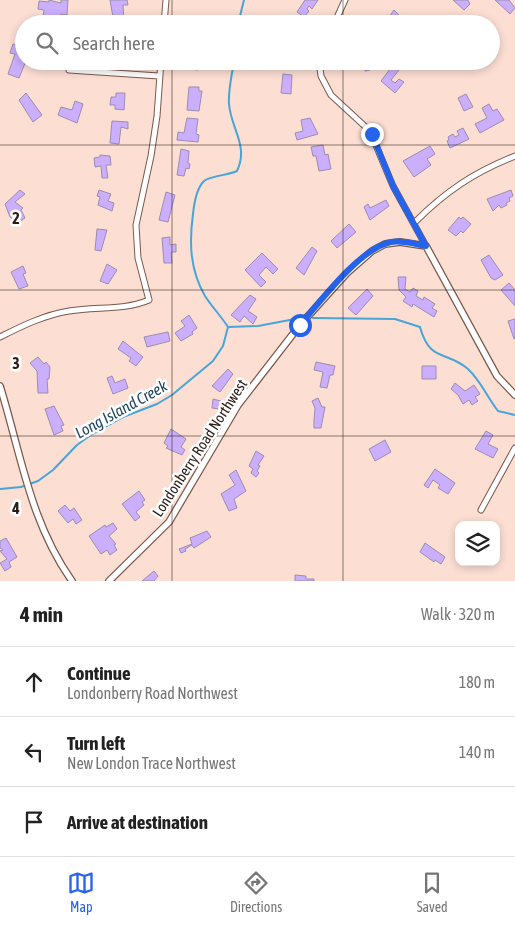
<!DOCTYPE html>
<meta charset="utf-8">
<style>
:root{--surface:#fff;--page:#f2f2f2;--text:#222;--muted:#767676;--line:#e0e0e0;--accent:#2563eb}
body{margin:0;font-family:"Asap Condensed",sans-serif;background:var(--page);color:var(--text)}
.controls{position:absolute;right:15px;bottom:15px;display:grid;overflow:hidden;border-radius:10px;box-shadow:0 2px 8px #0003}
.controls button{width:45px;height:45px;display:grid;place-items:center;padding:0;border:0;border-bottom:1px solid var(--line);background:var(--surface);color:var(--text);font:25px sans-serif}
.stop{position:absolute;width:15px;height:15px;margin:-11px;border:4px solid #2563eb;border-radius:50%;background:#fff}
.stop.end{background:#2563eb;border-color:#fff;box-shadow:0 1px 5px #0008}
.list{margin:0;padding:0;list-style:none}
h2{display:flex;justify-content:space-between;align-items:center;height:65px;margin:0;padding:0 20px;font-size:21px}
h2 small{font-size:16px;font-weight:400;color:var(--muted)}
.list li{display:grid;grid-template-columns:32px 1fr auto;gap:15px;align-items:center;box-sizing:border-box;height:70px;padding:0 20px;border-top:1px solid var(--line)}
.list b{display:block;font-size:19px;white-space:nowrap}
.list p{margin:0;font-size:16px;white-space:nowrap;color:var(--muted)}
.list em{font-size:16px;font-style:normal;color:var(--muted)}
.icon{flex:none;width:28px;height:28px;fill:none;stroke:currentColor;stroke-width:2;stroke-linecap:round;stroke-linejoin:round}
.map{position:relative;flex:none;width:515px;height:581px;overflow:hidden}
.search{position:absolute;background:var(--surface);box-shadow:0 2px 8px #0003;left:15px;right:15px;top:15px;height:55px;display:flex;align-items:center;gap:12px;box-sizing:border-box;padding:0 18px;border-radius:28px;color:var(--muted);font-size:19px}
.sheet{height:275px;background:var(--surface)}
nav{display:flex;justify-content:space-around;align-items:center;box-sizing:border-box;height:70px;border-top:1px solid var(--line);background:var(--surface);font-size:14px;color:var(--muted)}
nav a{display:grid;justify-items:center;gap:2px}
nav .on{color:var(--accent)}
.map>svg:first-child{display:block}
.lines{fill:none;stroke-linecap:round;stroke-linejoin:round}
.stream{stroke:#48a5d8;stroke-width:2}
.building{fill:#cbaefe;stroke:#998fad}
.minor-casing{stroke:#79594d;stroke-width:7}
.tertiary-casing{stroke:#79594d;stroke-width:8}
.minor{stroke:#fff;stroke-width:5}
.tertiary{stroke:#fff;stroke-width:5.5}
.route{stroke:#2563eb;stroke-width:6}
.grid{fill:none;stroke:#2a1d18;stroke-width:1;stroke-opacity:0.55}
.labels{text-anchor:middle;stroke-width:5;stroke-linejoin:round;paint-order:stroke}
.street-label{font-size:15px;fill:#2a1d18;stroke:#fff}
.water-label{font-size:16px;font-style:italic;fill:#21485e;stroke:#fff}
.grid-label{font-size:16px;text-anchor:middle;font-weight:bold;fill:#2a1d18;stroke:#fff;stroke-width:5;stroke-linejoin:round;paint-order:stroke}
</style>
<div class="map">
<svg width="515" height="581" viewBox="0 0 515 581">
<rect width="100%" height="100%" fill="#fcded3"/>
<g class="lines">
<path class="stream" d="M238 24 244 0
M313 318 395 319 420 327C430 363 446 350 468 369 481 381 487 397 498 411L515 415
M228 327 258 326 295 319
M0 489 21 487 38 481 53 470 77 445 92 434 123 417 157 404 172 395 213 361 223 346 228 327C221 316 212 307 205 296 190 270 189 243 193 214 194 204 197 188 204 181 210 176 229 175 237 171 249 146 231 129 229 104 228 90 232 75 234 61"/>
</g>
<path class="building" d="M49 0 61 3V0H68L67 15 61 14V20L43 17 44 10 38 9 39 1 49 2Z
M110 0H127L128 5H123L124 23H114Z
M305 0H318L312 9 309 6 307 9 309 11 304 17 297 12Z
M453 0H468L470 4 464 10Z
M495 0H509L515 8 510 14Z
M394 10 403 19 398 24H384Z
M13 44 24 47V61H26L19 78 8 74 15 54 10 53Z
M191 61H200L198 70 189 69Z
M358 61H368L370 70 365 71 364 68 356 69 355 62Z
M393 65 399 70 391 80 395 83 399 79 404 82 395 93 381 81Z
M283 74 292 75 291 94 281 93Z
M189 87H199V91H202L199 111 187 110Z
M26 93 42 115 33 122 19 100Z
M116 93H125L124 110 115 109V105H110L111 97H116Z
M466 94 473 107 464 111 458 98Z
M75 101 83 104 77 123 58 115 61 107 72 110Z
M489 104 493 111 497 109 504 120 480 133 475 124 487 118 482 108Z
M187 118 198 119 196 134 199 135 198 142 177 140 178 132 184 133Z
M310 118 318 134 297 140 295 133 303 131 301 120Z
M112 121 128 122V129L121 127 119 144 110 143Z
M463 128 469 139 450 148 447 141 449 140 448 137 453 134 455 137 459 135 457 131Z
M323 145 325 155 328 154 331 169 319 171 316 156H313L311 147Z
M430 146 435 154 427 159 431 165 414 177 403 161Z
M181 149 189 151 188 163 190 164 189 169 186 168 184 176 177 175Z
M100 155 110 156 111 165H106L108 178H102L101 166 95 167 94 158 100 157Z
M20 190 25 194 15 202 23 208 21 210 25 218 17 223 10 217 5 204Z
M99 190 111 194 108 201 114 203 112 211 98 205 100 197 97 196Z
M511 190 513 196 509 198 510 201 506 203 507 205 501 208 499 205 493 211 487 199Z
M166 192 175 195 168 222 159 220Z
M386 200 389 206 370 220 364 207 368 204 370 208Z
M459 217 461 219 463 217 471 224 463 233 461 231 456 236 448 230Z
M349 224 356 232 337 248 331 241Z
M97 229 107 230 101 251 95 250Z
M170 237V245L176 244V252H171L172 263H164L162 238Z
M312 247 317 251 304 275 296 268Z
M262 253 278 269 273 274 266 267 259 275 266 282 261 287 245 270Z
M489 255 503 275 495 280 491 278 481 260Z
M107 264 117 270 108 284 100 281Z
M23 266 26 273 23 274 28 286 19 289 11 272Z
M398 277H406L405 289 410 292 413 288 418 291 416 296 423 300 424 297 435 304 432 308 437 311 434 317 413 304 412 307 403 301 406 297 399 290Z
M509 283 515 290V306L501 290Z
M367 289 373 296 356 315 348 308Z
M250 295 256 299 248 311 257 317 253 324 244 316 240 322 231 315Z
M189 315 197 328 192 332 193 334 181 341 175 333 185 326 181 321Z
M515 319V339H514L508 321Z
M168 332 170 341 147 347 144 337Z
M123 341 143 357 136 366 129 361 131 358 118 349Z
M38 357 44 364 46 362 50 367 49 379H47L48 393H38L37 371 30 363Z
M316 362 335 366 333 375H330L327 388 320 387 323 372 314 370Z
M422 366H436V379H422Z
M228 369 233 374 220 392 212 386Z
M112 376 115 383 125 379 128 388 113 394 107 378Z
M455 383 465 391 474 385 480 394 475 397 478 401 472 405 469 400 463 404 458 395 451 389Z
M318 398 322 407H325L321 428H314V420L315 408 312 401Z
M213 399 221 401 220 409 212 408Z
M54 406 64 425 61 426 63 431 54 435 45 409Z
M171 429 186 439 181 447 185 450 182 455 166 448 168 446 164 443Z
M486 431 493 435 488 444 498 449 493 458 475 449Z
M385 440 391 452 375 461 369 449Z
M256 451 264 456 258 465 260 466 257 471 259 473 256 477 251 473 253 469 249 466Z
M435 469 455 483 448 494 438 488 440 485 433 480 428 488 424 485Z
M236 470 246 491 234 499 237 508 229 511 221 494 235 485 229 475Z
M139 491 145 500 142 502 144 505 136 512 140 517 135 521 122 504Z
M65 505 70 511 74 508 82 520 76 524 73 519 68 523 58 511Z
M113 523 117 529 109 536 116 544 114 545 117 550 110 555 107 550 101 554 89 536 105 525 106 527Z
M207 531 211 537 194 548 192 545 185 549 186 551 181 553 179 549 192 544 190 538Z
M6 538 17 557 9 562 11 567 5 571 0 563 7 559 0 551 3 550 0 548V541Z
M425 543 445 557 441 564 435 560 434 562 420 552Z
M154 571 158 576 154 581H142Z
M295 575 306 576V579H314V581H295Z"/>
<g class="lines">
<defs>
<path id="minor" d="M164 24 166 0
M334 24 345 0
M319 61 321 76 331 95 370 131 393 186 426 246
M69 70 159 76
M414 223C446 191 473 173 515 156
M0 337C22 326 44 315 69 311 96 306 123 311 149 300L138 258 136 225 151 156 157 116 161 61
M481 510 515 448"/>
<path id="tertiary" d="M0 386C21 454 30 522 72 581
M109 581 169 522 238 405 300 325 347 273 372 251 385 244 400 242 426 246 497 376 515 395"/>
</defs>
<use href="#minor" class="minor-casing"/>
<use href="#tertiary" class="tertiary-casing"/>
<use href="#minor" class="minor"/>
<use href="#tertiary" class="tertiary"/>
</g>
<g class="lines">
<path class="route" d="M300 325C320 302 360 248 391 242 402 240 415 244 426 246L393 186 372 134"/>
</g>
<path class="grid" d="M172 0V24M343 0V24M172 61V581M343 61V581M0 145H515M0 290H515M0 436H515"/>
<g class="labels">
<g class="street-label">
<text transform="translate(200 448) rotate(-57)" y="5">Londonberry Road Northwest</text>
</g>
<g class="water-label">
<text transform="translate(121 409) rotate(-29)" y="6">Long Island Creek</text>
</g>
</g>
<g class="grid-label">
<text x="16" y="224">2</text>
<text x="16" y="369">3</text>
<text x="16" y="514">4</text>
</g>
</svg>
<div class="controls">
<button><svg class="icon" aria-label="layers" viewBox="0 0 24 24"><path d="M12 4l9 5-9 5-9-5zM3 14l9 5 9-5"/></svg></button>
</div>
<div class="stop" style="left:300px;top:325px"></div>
<div class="stop end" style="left:372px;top:134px"></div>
<div class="search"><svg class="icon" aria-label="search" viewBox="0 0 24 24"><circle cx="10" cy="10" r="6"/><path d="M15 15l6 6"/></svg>Search here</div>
</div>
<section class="sheet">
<h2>4 min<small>Walk · 320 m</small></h2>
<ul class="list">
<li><svg class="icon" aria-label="ahead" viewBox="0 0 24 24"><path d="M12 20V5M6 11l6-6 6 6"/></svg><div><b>Continue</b><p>Londonberry Road Northwest</p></div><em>180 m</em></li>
<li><svg class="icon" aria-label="left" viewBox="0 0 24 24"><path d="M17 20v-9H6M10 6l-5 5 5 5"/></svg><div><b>Turn left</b><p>New London Trace Northwest</p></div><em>140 m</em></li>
<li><svg class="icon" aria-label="arrive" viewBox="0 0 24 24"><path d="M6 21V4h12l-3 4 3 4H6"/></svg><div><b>Arrive at destination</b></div></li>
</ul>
</section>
<nav>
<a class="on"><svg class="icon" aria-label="map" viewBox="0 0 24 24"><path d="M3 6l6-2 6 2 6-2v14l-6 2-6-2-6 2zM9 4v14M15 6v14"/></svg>Map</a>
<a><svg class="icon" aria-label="directions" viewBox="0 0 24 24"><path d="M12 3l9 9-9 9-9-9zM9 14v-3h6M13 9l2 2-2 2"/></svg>Directions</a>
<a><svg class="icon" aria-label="saved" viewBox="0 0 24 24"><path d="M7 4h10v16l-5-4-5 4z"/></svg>Saved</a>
</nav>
